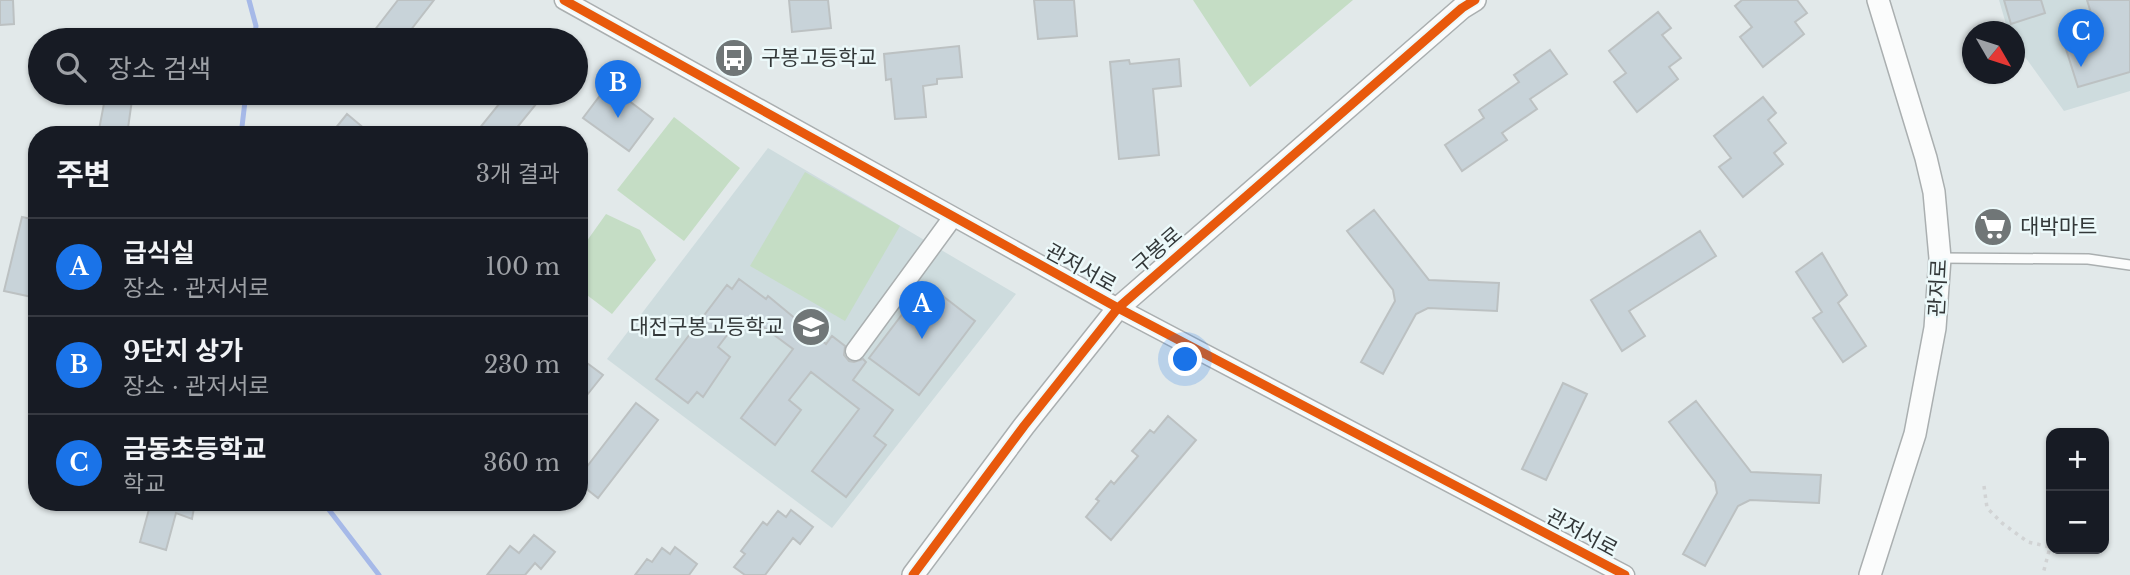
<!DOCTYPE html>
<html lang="ko">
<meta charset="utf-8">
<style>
:root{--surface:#171b24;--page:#20242c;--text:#f1f3f6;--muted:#9ea1a6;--line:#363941;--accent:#1a73e8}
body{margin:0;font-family:"Libre Baskerville","Noto Sans KR",serif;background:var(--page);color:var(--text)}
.controls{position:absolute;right:21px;bottom:21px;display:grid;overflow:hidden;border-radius:14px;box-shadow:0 2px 5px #0004}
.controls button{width:63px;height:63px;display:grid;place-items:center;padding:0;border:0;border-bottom:2px solid var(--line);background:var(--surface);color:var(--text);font:35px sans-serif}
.compass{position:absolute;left:1962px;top:21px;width:63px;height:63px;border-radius:50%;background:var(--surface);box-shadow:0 2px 5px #0004;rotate:129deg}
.you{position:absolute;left:1186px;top:360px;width:24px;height:24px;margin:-18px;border:5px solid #fff;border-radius:50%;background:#1a73e8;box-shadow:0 0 0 10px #1a73e833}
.badge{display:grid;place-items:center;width:46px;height:46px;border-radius:50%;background:var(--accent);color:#fff;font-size:23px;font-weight:700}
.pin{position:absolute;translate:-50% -58px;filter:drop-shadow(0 2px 4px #0008)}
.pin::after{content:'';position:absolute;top:37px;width:24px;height:21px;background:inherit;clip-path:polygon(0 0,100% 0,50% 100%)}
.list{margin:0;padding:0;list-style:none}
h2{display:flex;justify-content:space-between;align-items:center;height:91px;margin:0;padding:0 28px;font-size:30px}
h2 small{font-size:23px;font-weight:400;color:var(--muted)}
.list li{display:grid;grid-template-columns:46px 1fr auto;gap:21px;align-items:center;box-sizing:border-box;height:98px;padding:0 28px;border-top:2px solid var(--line)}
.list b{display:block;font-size:26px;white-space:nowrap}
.list p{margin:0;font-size:23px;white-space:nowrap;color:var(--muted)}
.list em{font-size:23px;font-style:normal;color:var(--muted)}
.icon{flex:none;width:38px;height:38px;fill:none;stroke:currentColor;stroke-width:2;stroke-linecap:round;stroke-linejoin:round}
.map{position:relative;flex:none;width:2130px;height:575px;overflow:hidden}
.search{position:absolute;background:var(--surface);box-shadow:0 2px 5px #0004;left:28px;top:28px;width:560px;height:77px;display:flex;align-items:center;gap:18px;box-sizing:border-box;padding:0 24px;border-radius:38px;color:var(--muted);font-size:26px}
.panel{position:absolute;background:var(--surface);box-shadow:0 2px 5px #0004;left:28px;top:126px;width:560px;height:385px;border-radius:28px}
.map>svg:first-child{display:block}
.built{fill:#cedcde}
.green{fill:#c5ddc5}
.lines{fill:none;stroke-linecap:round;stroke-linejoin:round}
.stream{stroke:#a6b9e8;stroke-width:5}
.building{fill:#c8d3d9;stroke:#bcc1c2;stroke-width:2}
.service-casing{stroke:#aaafb0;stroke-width:12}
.minor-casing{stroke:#aaafb0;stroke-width:21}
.tertiary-casing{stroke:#aaafb0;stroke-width:24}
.path{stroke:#d1d3d4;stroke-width:3.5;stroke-dasharray:3.5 5;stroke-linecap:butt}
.service{stroke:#fbfcfc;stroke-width:9}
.minor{stroke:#fbfcfc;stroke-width:18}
.tertiary{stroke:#fbfcfc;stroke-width:21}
.cycleway-casing{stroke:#ecf9fa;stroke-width:13}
.cycleway{stroke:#e8590c;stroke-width:9}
.labels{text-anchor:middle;stroke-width:5;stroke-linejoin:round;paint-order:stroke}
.poi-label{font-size:21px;fill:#333839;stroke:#ecf9fa;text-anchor:start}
.street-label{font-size:21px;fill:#333839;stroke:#ecf9fa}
</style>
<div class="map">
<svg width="2130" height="575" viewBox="0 0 2130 575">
<rect width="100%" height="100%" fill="#e2e9ea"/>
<path class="built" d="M1999 0H2130V91L2064 111 2015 43 2014 32 2008 31Z
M768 148 1016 294 832 528 607 359Z"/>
<path class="green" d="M1193 0H1353L1250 87Z
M674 117 740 168 684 241 617 190Z
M805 172 900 226 845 321 750 266Z
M606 214 640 230 656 260 612 314 579 289V252Z"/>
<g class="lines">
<path class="stream" d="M249 0 256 26 254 40
M241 135 246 93
M323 502 379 575"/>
</g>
<path class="building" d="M0 0H13L14 24 0 25Z
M398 0H434L403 40H367Z
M789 0H828L831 28 792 32Z
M1034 0H1074L1077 36 1038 39Z
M1742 0H1797L1807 13 1795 22 1804 34 1763 67 1740 37 1752 27 1735 6Z
M2004 0H2041L2045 13 2011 24Z
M2087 0H2130V72L2078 87 2065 46 2098 36Z
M1658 12 1671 28 1662 35 1681 58 1669 67 1678 79 1637 112 1614 82 1626 73 1609 51Z
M959 46 962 77 937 79V84L923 86 926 117 895 119 891 79 886 80 884 54Z
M1550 50 1567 74 1530 99 1537 109 1502 133 1507 140 1462 171 1445 145 1484 118 1479 110 1519 82 1514 75Z
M1179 59 1181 86 1153 89 1159 155 1119 159 1110 62 1129 60 1130 64Z
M608 85 653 119 629 151 583 118Z
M106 93H133L127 135H98Z
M508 93H545L511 135H474Z
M1763 97 1776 113 1768 120 1786 143 1774 153 1783 164 1743 197 1719 167 1731 158 1714 136Z
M347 114 372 135H330Z
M1374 210 1429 280 1499 283 1497 311 1428 308 1416 314 1383 374 1361 362 1395 301 1393 290 1347 231Z
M22 217 37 220V273L32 297 4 291Z
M1700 231 1716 256 1629 311 1645 336 1622 351 1591 300Z
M1822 253 1847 295 1838 303 1866 346 1843 362 1813 318 1822 312 1796 272Z
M739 279 766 299 768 296 826 344 832 336 845 346 844 355 849 361 854 362 863 359 866 362 853 380 893 410 874 436 886 445 846 497 812 471 859 409 811 372 789 400 801 410 775 445 741 418 793 349 762 326 758 331 740 318 718 347 730 357 703 397 697 392 688 403 656 379 727 285 732 289Z
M926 283 975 321 919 395 869 358Z
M579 357 603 375 579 405Z
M1563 383 1587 394 1546 480 1522 469Z
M1696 401 1751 472 1821 475 1819 503 1750 500 1738 506 1705 566 1683 554 1717 493 1715 482 1669 422Z
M636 403 658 420 598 498 579 483V477Z
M1168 416 1196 440 1111 540 1086 517 1099 501 1096 499 1111 481 1114 484 1138 456 1132 451 1150 430 1154 433Z
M151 502H195L192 519 176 513 166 550 140 542Z
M791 510 813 527 800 544 793 538 765 575H745L734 567 745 554 741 551 763 522 767 525 778 511 786 517Z
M534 535 555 552 541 569 535 563 525 575H487L510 546 519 553Z
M675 547 697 564 689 575H635L647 559 652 562 662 548 670 554Z"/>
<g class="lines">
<defs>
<path id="service" d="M1940 258 2088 259 2130 265"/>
<path id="minor" d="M564 0 1118 308 1625 575
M855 351 953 217"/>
<path id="tertiary" d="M913 575 1024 426 1118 308 1462 8 1475 0
M1870 575 1915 434 1935 328 1940 258 1934 192 1926 158 1878 0"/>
</defs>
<use href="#service" class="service-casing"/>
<use href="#minor" class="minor-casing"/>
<use href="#tertiary" class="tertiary-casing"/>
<path class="path" d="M1984 486 1987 508 2002 523 2028 542 2050 547 2043 574"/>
<use href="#service" class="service"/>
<use href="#minor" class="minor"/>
<use href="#tertiary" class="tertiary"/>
<defs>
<path id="cycleway" d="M564 0 1118 308 1625 575
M913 575 1024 426 1118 308 1462 8 1475 0"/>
</defs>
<use href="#cycleway" class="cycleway-casing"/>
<use href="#cycleway" class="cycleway"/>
</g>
<defs>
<symbol id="bus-disc" viewBox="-11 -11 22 22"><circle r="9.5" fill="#707677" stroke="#ecf9fa"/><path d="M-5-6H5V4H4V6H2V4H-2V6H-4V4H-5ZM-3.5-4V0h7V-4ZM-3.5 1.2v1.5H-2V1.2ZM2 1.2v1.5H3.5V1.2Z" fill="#fff"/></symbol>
<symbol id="supermarket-disc" viewBox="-11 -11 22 22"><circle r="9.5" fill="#707677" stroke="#ecf9fa"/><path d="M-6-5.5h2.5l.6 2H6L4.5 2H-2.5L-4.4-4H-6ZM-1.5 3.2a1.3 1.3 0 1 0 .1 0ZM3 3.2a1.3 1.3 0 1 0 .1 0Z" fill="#fff"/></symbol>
<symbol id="school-disc" viewBox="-11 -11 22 22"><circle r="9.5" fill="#707677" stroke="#ecf9fa"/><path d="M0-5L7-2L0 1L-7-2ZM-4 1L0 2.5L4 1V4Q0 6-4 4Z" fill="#fff"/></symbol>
</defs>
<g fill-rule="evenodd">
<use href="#bus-disc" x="712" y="36" width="44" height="44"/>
<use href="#supermarket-disc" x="1971" y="205" width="44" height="44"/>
<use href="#school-disc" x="789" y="305" width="44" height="44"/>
</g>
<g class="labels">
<g class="poi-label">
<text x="761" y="65">구봉고등학교</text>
<text x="2020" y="234">대박마트</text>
<text x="784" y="334" text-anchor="end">대전구봉고등학교</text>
</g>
<g class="street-label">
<text transform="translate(1157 250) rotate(-41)" y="7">구봉로</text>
<text transform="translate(1081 268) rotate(29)" y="7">관저서로</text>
<text transform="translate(1938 288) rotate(-87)" y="7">관저로</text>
<text transform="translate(1582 533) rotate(28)" y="7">관저서로</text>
</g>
</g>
</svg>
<div class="controls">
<button>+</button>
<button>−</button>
</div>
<svg class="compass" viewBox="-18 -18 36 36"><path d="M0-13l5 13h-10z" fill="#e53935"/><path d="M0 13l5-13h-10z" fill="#9ea1a6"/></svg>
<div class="you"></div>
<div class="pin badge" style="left:922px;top:339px">A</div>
<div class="pin badge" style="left:618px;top:118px">B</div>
<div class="pin badge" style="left:2081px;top:67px">C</div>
<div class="search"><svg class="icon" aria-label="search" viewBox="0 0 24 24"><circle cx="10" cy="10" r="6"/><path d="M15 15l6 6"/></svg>장소 검색</div>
<section class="panel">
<h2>주변<small>3개 결과</small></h2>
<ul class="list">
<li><span class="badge">A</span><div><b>급식실</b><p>장소 · 관저서로</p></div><em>100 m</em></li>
<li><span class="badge">B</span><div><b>9단지 상가</b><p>장소 · 관저서로</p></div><em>230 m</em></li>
<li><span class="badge">C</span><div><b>금동초등학교</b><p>학교</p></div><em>360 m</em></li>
</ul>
</section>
</div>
